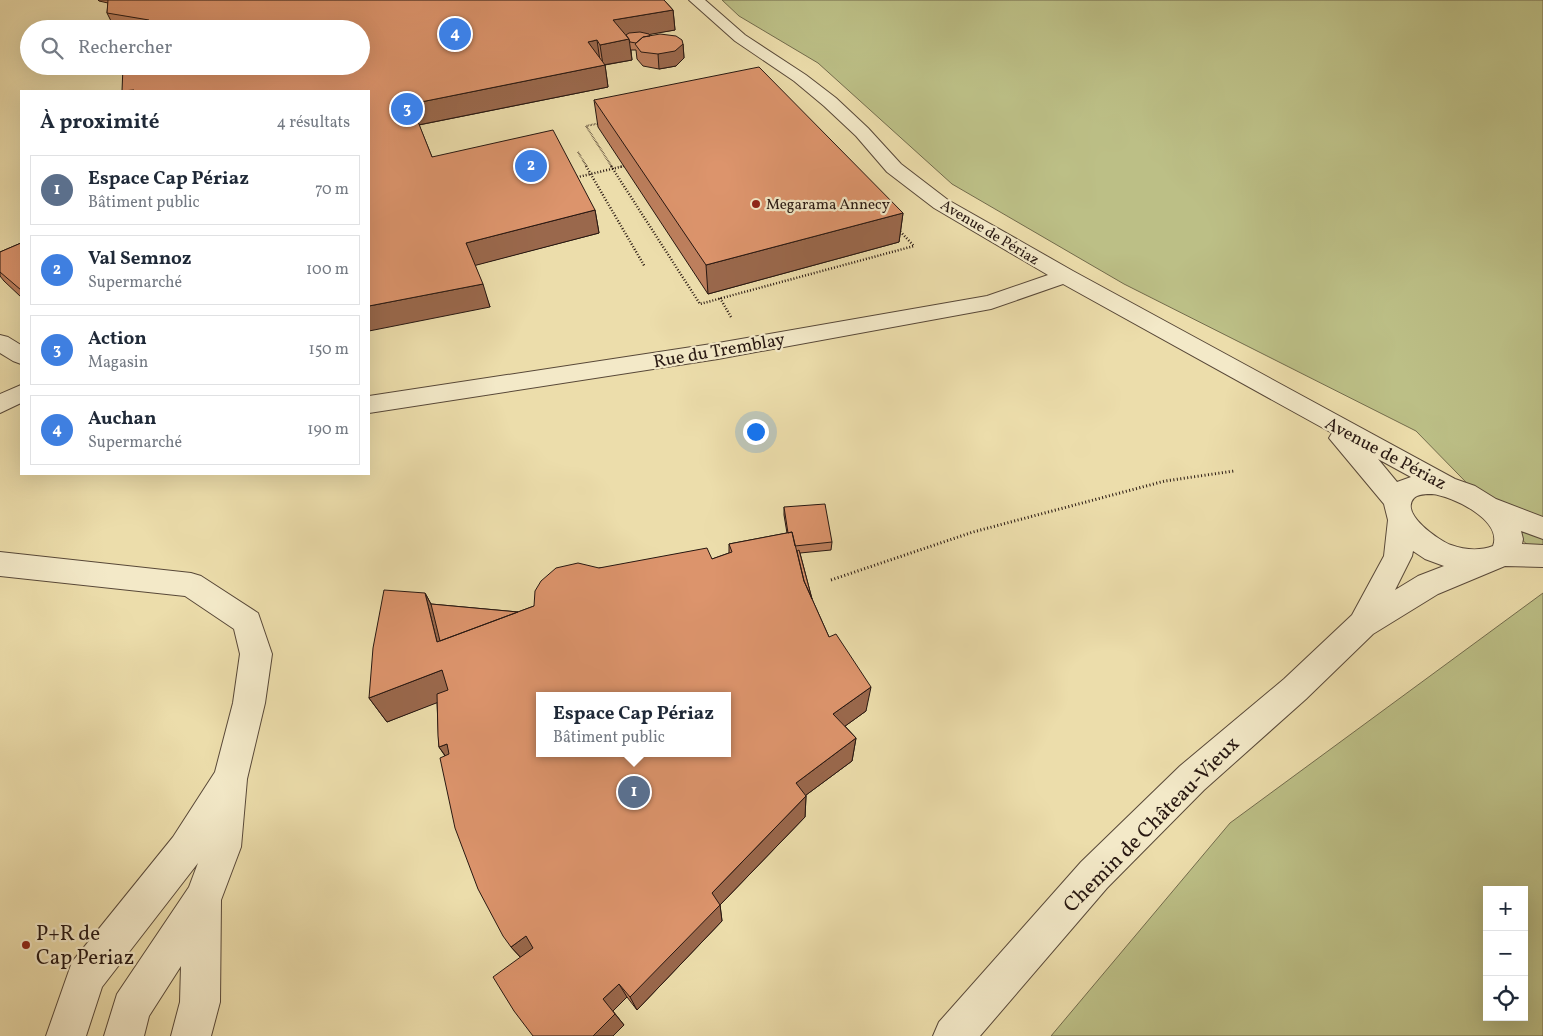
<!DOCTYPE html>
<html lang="fr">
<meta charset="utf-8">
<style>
:root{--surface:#fff;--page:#f2f2f3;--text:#1f2937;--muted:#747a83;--line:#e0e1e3;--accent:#8f2418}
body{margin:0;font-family:Vollkorn,serif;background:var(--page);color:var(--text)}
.controls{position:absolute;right:15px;bottom:15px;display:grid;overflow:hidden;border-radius:0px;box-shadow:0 5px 20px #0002}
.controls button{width:45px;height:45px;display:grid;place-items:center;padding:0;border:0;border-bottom:1px solid var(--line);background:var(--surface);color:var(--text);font:25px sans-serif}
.you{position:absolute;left:755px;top:431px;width:18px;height:18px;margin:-12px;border:4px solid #fff;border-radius:50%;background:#1a73e8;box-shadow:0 0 0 8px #1a73e833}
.badge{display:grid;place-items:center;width:32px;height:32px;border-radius:50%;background:var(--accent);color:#fff;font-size:16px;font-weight:700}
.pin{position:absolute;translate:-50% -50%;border:2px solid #fff;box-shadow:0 1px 5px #0006}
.popup{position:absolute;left:536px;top:692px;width:195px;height:65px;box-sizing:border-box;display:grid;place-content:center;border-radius:0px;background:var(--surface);filter:drop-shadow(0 1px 4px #0005);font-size:16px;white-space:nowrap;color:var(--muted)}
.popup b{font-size:19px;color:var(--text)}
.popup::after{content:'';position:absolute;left:50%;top:100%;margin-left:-10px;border:10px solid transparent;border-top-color:var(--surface)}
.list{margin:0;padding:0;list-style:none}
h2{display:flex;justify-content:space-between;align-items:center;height:65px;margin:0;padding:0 20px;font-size:21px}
h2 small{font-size:16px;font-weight:400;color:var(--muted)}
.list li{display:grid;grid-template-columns:32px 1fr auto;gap:15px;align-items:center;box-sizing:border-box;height:70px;margin:0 10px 10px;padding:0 10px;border:1px solid var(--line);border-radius:0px}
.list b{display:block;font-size:19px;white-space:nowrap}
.list p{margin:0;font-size:16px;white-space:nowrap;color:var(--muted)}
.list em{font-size:16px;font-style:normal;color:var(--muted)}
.icon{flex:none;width:28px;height:28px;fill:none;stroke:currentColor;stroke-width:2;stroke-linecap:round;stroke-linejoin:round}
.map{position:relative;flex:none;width:1543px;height:1036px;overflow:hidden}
.search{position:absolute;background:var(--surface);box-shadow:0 5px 20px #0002;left:20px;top:20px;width:350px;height:55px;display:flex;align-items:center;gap:12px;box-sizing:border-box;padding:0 18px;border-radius:28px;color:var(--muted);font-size:19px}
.panel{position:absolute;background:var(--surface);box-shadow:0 5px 20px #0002;left:20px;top:90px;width:350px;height:385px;border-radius:0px}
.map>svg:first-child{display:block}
.green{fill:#bcbf86;stroke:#726b4c;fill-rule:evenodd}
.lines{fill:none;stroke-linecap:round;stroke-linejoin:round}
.minor-casing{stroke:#584838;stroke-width:2}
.path-far2{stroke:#271711;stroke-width:2;stroke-dasharray:0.5 1;stroke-linecap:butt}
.path-far1{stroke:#271711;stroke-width:2.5;stroke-dasharray:1 2;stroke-linecap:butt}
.path{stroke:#271711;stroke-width:3;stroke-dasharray:1 2.5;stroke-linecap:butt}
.minor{fill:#f3e9c8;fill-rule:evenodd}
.wall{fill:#bd7f5d;stroke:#271711}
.shaded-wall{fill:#9a684c;stroke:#271711}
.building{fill:#dc946c;stroke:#271711;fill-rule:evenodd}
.poi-dot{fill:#8f2418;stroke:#f3e9c8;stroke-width:2}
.labels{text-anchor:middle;stroke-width:4.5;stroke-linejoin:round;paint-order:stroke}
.far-poi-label{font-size:15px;fill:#271711;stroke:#f3e9c8;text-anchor:start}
.far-street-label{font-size:15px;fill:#271711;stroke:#f3e9c8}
.street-label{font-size:18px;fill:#271711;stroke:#f3e9c8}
.near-street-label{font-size:21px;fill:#271711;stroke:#f3e9c8}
.near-poi-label{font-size:21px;fill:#271711;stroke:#f3e9c8;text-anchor:start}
</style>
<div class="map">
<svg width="1543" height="1036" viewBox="0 0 1543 1036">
<rect width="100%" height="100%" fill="#ecddab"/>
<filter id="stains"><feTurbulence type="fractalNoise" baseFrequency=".004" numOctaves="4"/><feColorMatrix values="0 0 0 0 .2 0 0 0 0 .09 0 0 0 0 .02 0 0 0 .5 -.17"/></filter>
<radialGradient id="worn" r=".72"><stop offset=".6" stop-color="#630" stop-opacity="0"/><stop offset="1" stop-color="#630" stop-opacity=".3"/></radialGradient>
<path class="green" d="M722 0H1543V561L1416 431 1124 284 952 184 818 63 739 16Z
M1543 593V1036H1051L1230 823ZM1487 890H1524V1017H1487Z"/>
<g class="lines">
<defs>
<path id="minor" d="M689 0H705L745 35 806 75 836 98 868 128 901 164 948 200 1073 271 1455 479 1475 486 1496 499 1543 517V539L1521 531 1523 539 1522 544 1543 545V567L1505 566 1438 594 1373 634 1306 699 1204 790 1107 888 980 1036H933L939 1022 1081 862 1180 766 1284 679 1352 615 1384 556 1388 520 1384 504 1329 438 1332 433 1063 284 991 309 718 359 369 413V396L718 343 987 296 1048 275 934 208 887 172 856 136 824 106 794 81 735 41ZM1378 459 1411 477 1397 482ZM1432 494C1452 496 1503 520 1493 546 1480 551 1465 550 1451 545 1440 541 1399 514 1414 498 1418 494 1426 494 1432 494ZM1413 551 1425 559 1444 566 1418 576 1395 590 1412 556Z
M0 335 8 337 21 345V364L13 361 0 353Z
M21 385V403L0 413V394Z
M0 552 191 573 201 576 258 613 272 654 265 703 247 779 241 847 221 900 220 1002 211 1036H171L180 1002 181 966 149 1016 144 1036H104L117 994 189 887 198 863 102 987 86 1036H46L72 962 173 837 215 772 233 703 240 654 234 629 185 596 0 576Z"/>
</defs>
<use href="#minor" class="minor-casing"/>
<path class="path-far2" d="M578 152 587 167
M612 167 586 126 765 89 839 167
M620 167 624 166"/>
<path class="path-far1" d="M586 166 645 267
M611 166 700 304 914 246 838 166
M574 178 624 166
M720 298 731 317"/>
<path class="path" d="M831 580 973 532 1165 481 1234 471"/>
<use href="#minor" class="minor"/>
</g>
<path class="wall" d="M98 0H664L673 10 675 30 649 34 650 36 683 44 684 58 676 66 659 69 643 66 637 59 636 50H631L632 60 605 65 608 87 419 125 432 157 595 210 599 233 475 265 490 307 361 29H115L107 13 108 3 99 1Z
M594 100 903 213 899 242 708 294 598 127Z
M21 243V297L4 281 0 276V252Z
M784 507 832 542 831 550 800 553 812 599 829 637 866 711 845 726 856 738 852 761 806 795V796L805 817 720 905 722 921 637 1010 627 997 613 1011 624 1025 520 957 511 947 445 756 439 747 437 702 387 722 369 698 425 593 431 604 518 612 534 606 599 568 712 559 729 553V544L787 533 784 515Z"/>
<path class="shaded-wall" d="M673 10 675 30 624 39 613 20Z
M629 39 632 60 603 65 600 45Z
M597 40 600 61 588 42Z
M683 44 684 58 676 66 659 69 658 54Z
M605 65 608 87 418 125 411 104Z
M595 210 599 233 473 266 466 243Z
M903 213 899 242 708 294 706 265Z
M483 284 490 307 369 331V306Z
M425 593 439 619 448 651 437 642Z
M442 670 457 695 387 722 369 698Z
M871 687 866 711 830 737 833 714Z
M856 738 852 761 794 804 796 783Z
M447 744 455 769 439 747Z
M806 796 805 817 720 905 722 921 637 1010 630 997 712 893Z
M526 936 539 951 525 962 511 947Z
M619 984 627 997 612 1012 603 999Z
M615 1014 624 1025 613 1036H593Z"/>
<path class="building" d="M108 0H664L673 10 613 20 629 39 600 45 597 40 588 42 605 65 411 104 432 157 553 130 595 210 466 243 483 284 369 306V91H134V90L122 91 123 66H361V29H149V20L107 13Z
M123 27 131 29H120Z
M640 32 649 34 650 36 643 37 636 43 630 42 629 39 626 35 629 33Z
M660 34 676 36 682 40 683 44 675 51 658 54 641 52 635 44 643 37Z
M759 67 903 213 706 265 594 100Z
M21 243V290L0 272V252Z
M825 504 832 542 795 546 792 532 788 533 784 507Z
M792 532 804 581 829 637 836 634 871 687 833 714 856 738 796 783 806 796 712 893 720 905 630 997 619 984 603 999 615 1014 593 1036H533L514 1011 493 977 533 948 526 936 511 947 503 936 478 889 455 828 440 758 449 754 447 744 439 747 438 736 437 694 448 690 442 670 369 698 373 648 384 590 425 593 437 642 534 606 535 591 541 581 556 568 578 563 599 568 707 548 712 559 732 552 729 544ZM540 696H728V753H540Z
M799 550 812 599 804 581 797 551Z
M431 604 518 612 440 641Z"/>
<g class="poi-dot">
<circle cx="756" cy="204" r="5"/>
<circle cx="26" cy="945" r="5"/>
</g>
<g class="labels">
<g class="far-poi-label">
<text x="766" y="209">Megarama Annecy</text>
</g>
<g class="far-street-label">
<text transform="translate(990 232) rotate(31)" y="5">Avenue de Périaz</text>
</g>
<g class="street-label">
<text transform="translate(719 350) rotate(-10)" y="6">Rue du Tremblay</text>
<text transform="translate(1386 453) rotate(28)" y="6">Avenue de Périaz</text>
</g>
<g class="near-street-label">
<text transform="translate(1151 824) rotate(-45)" y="7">Chemin de Château-Vieux</text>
</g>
<g class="near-poi-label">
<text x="36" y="940">P+R de<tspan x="36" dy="24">Cap Periaz</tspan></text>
</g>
</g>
<rect width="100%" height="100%" filter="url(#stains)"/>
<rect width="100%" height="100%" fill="url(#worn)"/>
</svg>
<div class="controls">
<button>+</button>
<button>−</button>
<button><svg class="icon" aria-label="locate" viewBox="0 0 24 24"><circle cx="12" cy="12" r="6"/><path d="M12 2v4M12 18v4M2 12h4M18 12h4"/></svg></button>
</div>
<div class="you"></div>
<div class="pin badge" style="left:634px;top:792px;background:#5c6f8a">1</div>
<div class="popup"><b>Espace Cap Périaz</b>Bâtiment public</div>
<div class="pin badge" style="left:531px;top:166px;background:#3f7fe0">2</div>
<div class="pin badge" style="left:407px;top:109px;background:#3f7fe0">3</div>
<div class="pin badge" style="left:455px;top:34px;background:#3f7fe0">4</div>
<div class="search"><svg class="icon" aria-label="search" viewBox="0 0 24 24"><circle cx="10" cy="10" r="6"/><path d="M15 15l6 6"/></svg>Rechercher</div>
<section class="panel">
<h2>À proximité<small>4 résultats</small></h2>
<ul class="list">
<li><span class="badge" style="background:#5c6f8a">1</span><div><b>Espace Cap Périaz</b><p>Bâtiment public</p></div><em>70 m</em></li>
<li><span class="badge" style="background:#3f7fe0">2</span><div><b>Val Semnoz</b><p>Supermarché</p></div><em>100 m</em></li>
<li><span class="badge" style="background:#3f7fe0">3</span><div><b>Action</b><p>Magasin</p></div><em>150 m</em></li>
<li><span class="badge" style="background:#3f7fe0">4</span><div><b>Auchan</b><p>Supermarché</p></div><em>190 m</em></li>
</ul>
</section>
</div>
